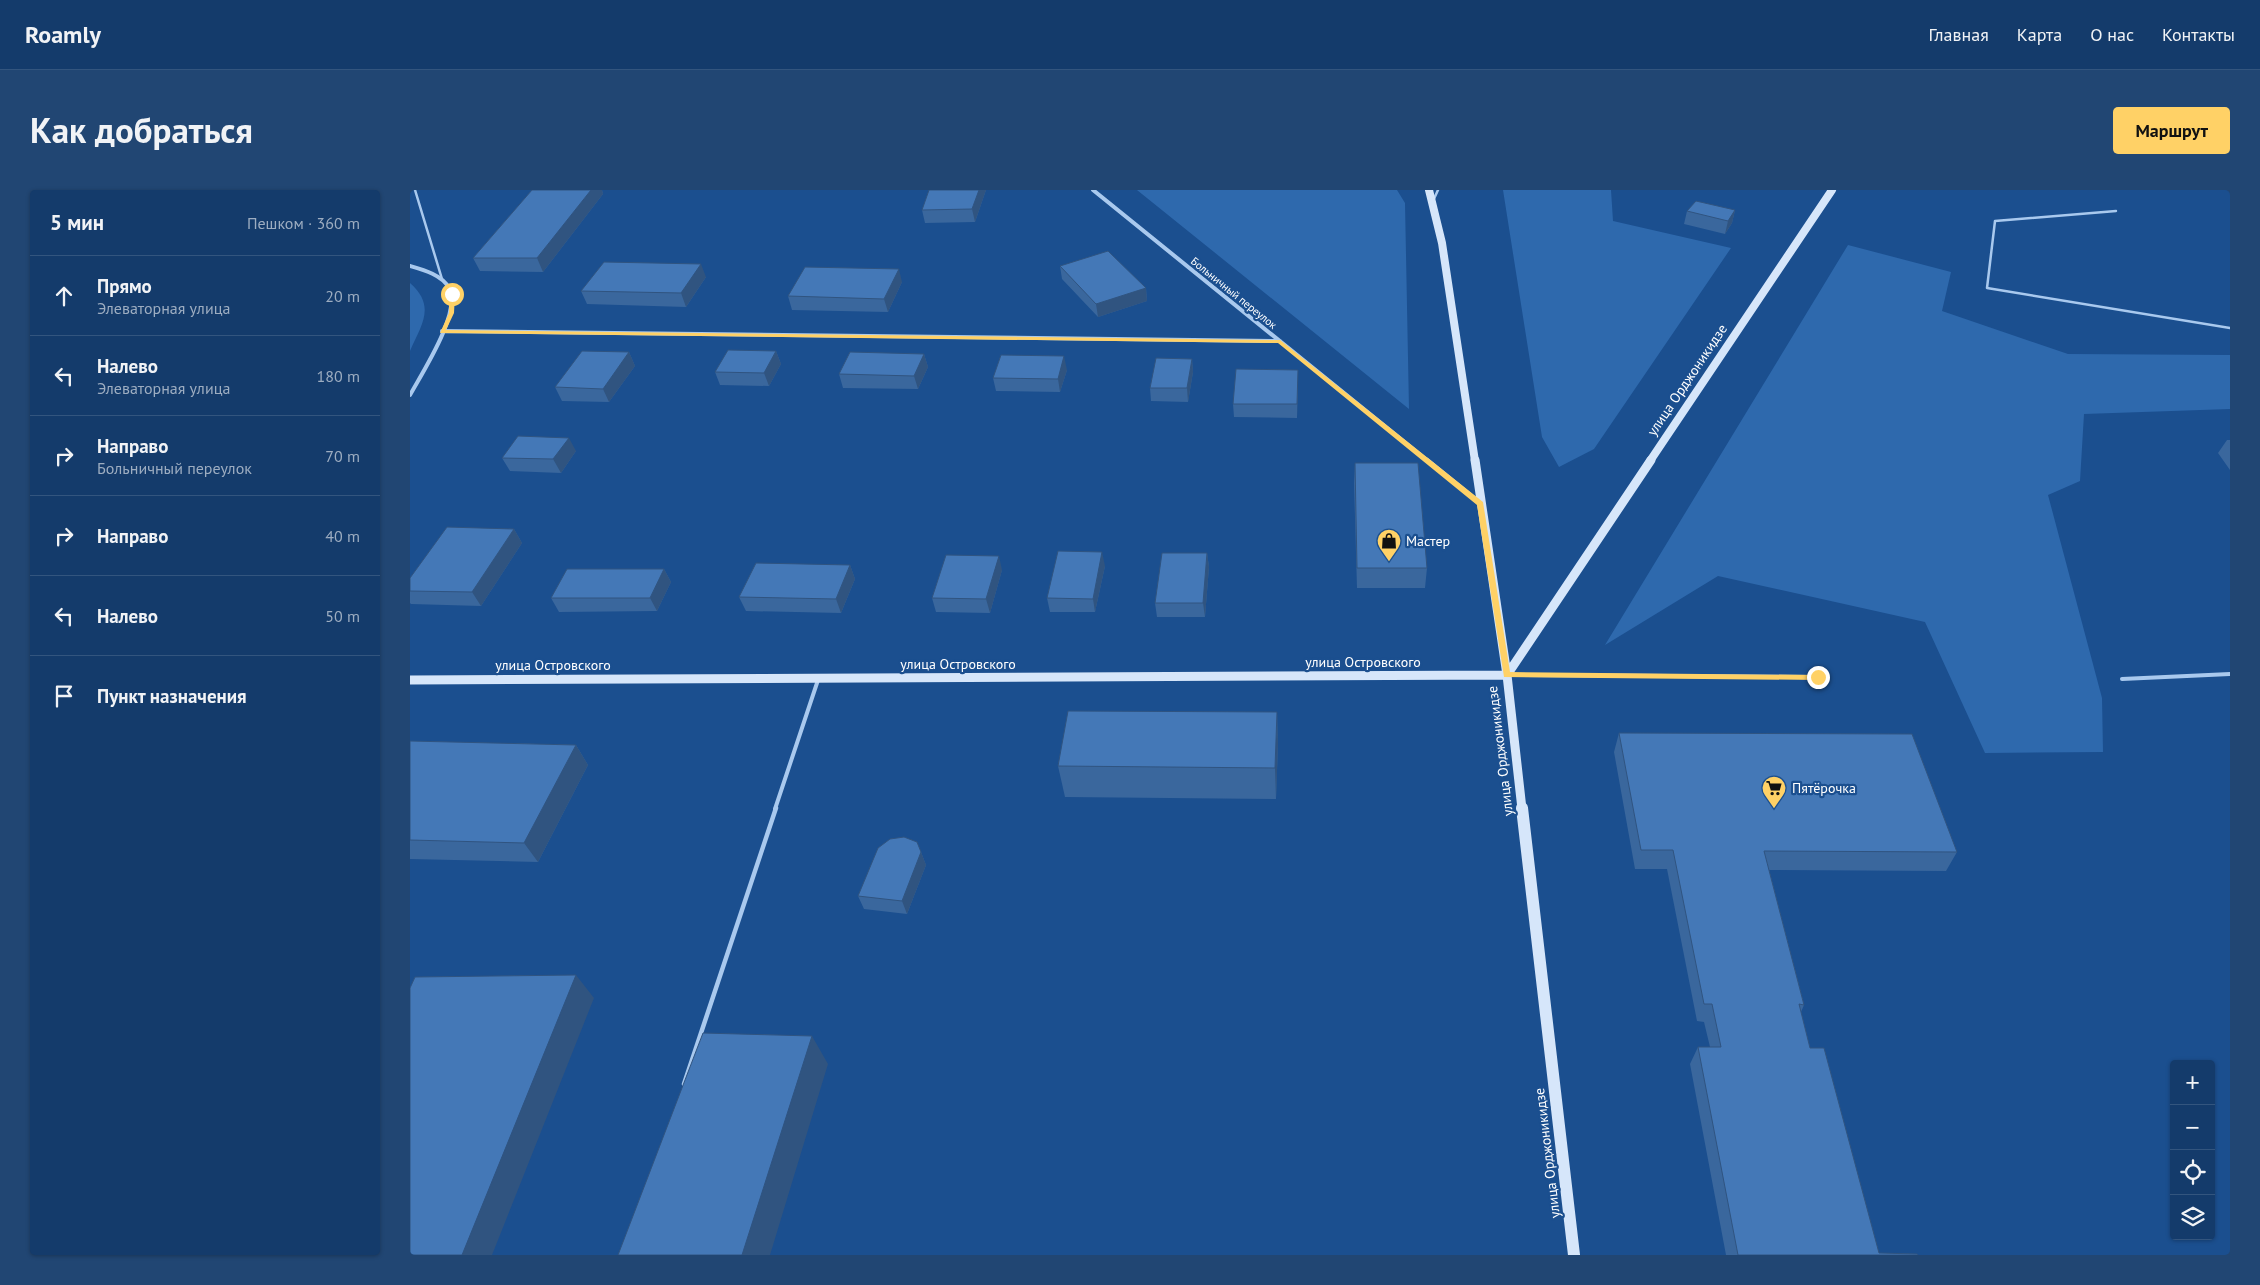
<!DOCTYPE html>
<html lang="ru">
<meta charset="utf-8">
<style>
:root{--surface:#143b6b;--page:#214673;--text:#f1f3f6;--muted:#9dadc1;--line:#33557e;--accent:#ffd166}
body{margin:0;font-family:"PT Sans",sans-serif;background:var(--page);color:var(--text)}
.controls{position:absolute;right:15px;bottom:15px;display:grid;overflow:hidden;border-radius:5px;box-shadow:0 1px 4px #0004}
.controls button{width:45px;height:45px;display:grid;place-items:center;padding:0;border:0;border-bottom:1px solid var(--line);background:var(--surface);color:var(--text);font:25px sans-serif}
.stop{position:absolute;width:15px;height:15px;margin:-11px;border:4px solid #ffd166;border-radius:50%;background:#fff}
.stop.end{background:#ffd166;border-color:#fff;box-shadow:0 1px 5px #0008}
.list{margin:0;padding:0;list-style:none}
h2{display:flex;justify-content:space-between;align-items:center;height:65px;margin:0;padding:0 20px;font-size:21px}
h2 small{font-size:16px;font-weight:400;color:var(--muted)}
.list li{display:grid;grid-template-columns:32px 1fr auto;gap:15px;align-items:center;box-sizing:border-box;height:80px;padding:0 20px;border-top:1px solid var(--line)}
.list b{display:block;font-size:19px;white-space:nowrap}
.list p{margin:0;font-size:16px;white-space:nowrap;color:var(--muted)}
.list em{font-size:16px;font-style:normal;color:var(--muted)}
.icon{flex:none;width:28px;height:28px;fill:none;stroke:currentColor;stroke-width:2;stroke-linecap:round;stroke-linejoin:round}
.map{position:relative;flex:none;width:1820px;height:1065px;overflow:hidden;border-radius:5px}
header{display:flex;align-items:center;gap:30px;box-sizing:border-box;height:70px;padding:0 25px;background:var(--surface);border-bottom:1px solid var(--line)}
header strong{font-size:24px}
nav{display:flex;gap:28px;margin-inline-start:auto;font-size:18px}
.intro{display:flex;align-items:center;justify-content:space-between;box-sizing:border-box;height:120px;padding:0 30px}
h1{margin:0;font-size:35px}
.button{padding:12px 22px;border-radius:5px;background:var(--accent);color:#111;font-size:18px;font-weight:700}
main{display:flex;gap:30px;padding:0 30px}
aside{flex:1;background:var(--surface);border-radius:5px;box-shadow:0 1px 4px #0004}
.map>svg:first-child{display:block}
.green{fill:#2e69ad}
.lines{fill:none;stroke-linecap:round;stroke-linejoin:round}
.lane-far2{stroke:#a9c9ee;stroke-width:2.5}
.lane-far1{stroke:#a9c9ee;stroke-width:4}
.lane{stroke:#a9c9ee;stroke-width:4.5}
.street-far1{stroke:#a9c9ee;stroke-width:4}
.street{stroke:#a9c9ee;stroke-width:4.5}
.secondary-far2{stroke:#d6e6fa;stroke-width:8}
.secondary-far1{stroke:#d6e6fa;stroke-width:9}
.secondary{stroke:#d6e6fa;stroke-width:12}
.wall{fill:#3a679d}
.shaded-wall{fill:#305480}
.building{fill:#4478b7;stroke:#305480}
.route{fill:#ffd166}
.labels{text-anchor:middle;stroke-width:4.5;stroke-linejoin:round;paint-order:stroke}
.far-street-label{font-size:11px;fill:#fff;stroke:#1b4f8f}
.street-label{font-size:14px;fill:#fff;stroke:#1b4f8f}
.poi-label{font-size:14px;fill:#fff;stroke:#1b4f8f;text-anchor:start}
</style>
<header>
<strong>Roamly</strong>
<nav><a>Главная</a><a>Карта</a><a>О нас</a><a>Контакты</a></nav>
</header>
<div class="intro"><h1>Как добраться</h1><a class="button">Маршрут</a></div>
<main>
<aside>
<h2>5 мин<small>Пешком · 360 m</small></h2>
<ul class="list">
<li><svg class="icon" aria-label="ahead" viewBox="0 0 24 24"><path d="M12 20V5M6 11l6-6 6 6"/></svg><div><b>Прямо</b><p>Элеваторная улица</p></div><em>20 m</em></li>
<li><svg class="icon" aria-label="left" viewBox="0 0 24 24"><path d="M17 20v-9H6M10 6l-5 5 5 5"/></svg><div><b>Налево</b><p>Элеваторная улица</p></div><em>180 m</em></li>
<li><svg class="icon" aria-label="right" viewBox="0 0 24 24"><path d="M7 20v-9h11M14 6l5 5-5 5"/></svg><div><b>Направо</b><p>Больничный переулок</p></div><em>70 m</em></li>
<li><svg class="icon" aria-label="right" viewBox="0 0 24 24"><path d="M7 20v-9h11M14 6l5 5-5 5"/></svg><div><b>Направо</b></div><em>40 m</em></li>
<li><svg class="icon" aria-label="left" viewBox="0 0 24 24"><path d="M17 20v-9H6M10 6l-5 5 5 5"/></svg><div><b>Налево</b></div><em>50 m</em></li>
<li><svg class="icon" aria-label="arrive" viewBox="0 0 24 24"><path d="M6 21V4h12l-3 4 3 4H6"/></svg><div><b>Пункт назначения</b></div></li>
</ul>
</aside>
<div class="map">
<svg width="1820" height="1065" viewBox="0 0 1820 1065">
<rect width="100%" height="100%" fill="#1b4f8f"/>
<path class="green" d="M727 0H987L995 13 999 219Z
M1093 0H1201L1203 31 1321 58 1184 259 1149 277 1132 247Z
M1438 55 1541 82 1532 121 1658 164 1820 165V219L1674 224 1670 291 1638 305 1692 508 1693 562 1575 563 1515 432 1308 386 1195 455Z
M0 93C26 116 12 134 0 161Z"/>
<g class="lines">
<path class="lane-far2" d="M5 0 32 89
M1023 11 1028 0
M1706 21 1585 31 1577 98 1820 138"/>
<path class="lane-far1" d="M1099 485 1408 487
M1712 489 1820 484
M365 619 408 490"/>
<path class="lane" d="M274 894 366 618"/>
<path class="street-far1" d="M683 0 1018 271
M0 76C14 80 32 85 39 98 52 122 12 183 0 205
M32 141 870 151"/>
<path class="street" d="M1017 270 1070 313"/>
<path class="secondary-far2" d="M1019 0 1032 53 1065 271
M1240 271 1422 0"/>
<path class="secondary-far1" d="M1065 270 1097 485 1112 619
M1097 485 1241 270
M0 490 1097 485"/>
<path class="secondary" d="M1112 618 1164 1065"/>
</g>
<path class="wall" d="M122 0H192L193 4 133 82 70 81 63 68Z
M576 0 565 32 515 33 512 20Z
M1325 20 1322 33 1315 44 1274 34 1277 21Z
M650 76 736 98 737 111 688 127 652 89Z
M296 87 276 117 177 114 171 101Z
M492 92 478 122 382 120 378 106Z
M366 161 371 174 359 196 310 195 305 182Z
M219 162 225 176 199 212 152 211 145 197Z
M514 164 518 177 508 199 433 198 429 184Z
M782 169 783 182 778 212 741 211 740 198Z
M657 180 650 202 586 201 583 188Z
M888 193 887 228 824 227 823 214Z
M1817 250H1820V280L1808 263Z
M166 261 151 283 100 281 92 268Z
M945 273 1017 378 1015 398H947L944 293Z
M104 339 112 353 71 416 1 414 0 413V388Z
M797 363 799 377 795 427H747L745 413Z
M440 375 445 389 431 423 336 421 329 407Z
M695 376 685 422H640L637 408Z
M254 379 261 392 247 421 149 422 141 408Z
M592 380 580 423 526 422 522 408Z
M867 522 868 554 866 609 655 607 648 576Z
M1209 543 1547 662 1536 681 1359 680 1394 815 1391 822 1400 858 1469 1063 1508 1065H1316L1280 874 1288 857H1300L1294 832 1287 831 1257 679H1225L1204 562Z
M0 551 166 555 178 575 128 672 0 669Z
M511 662 516 675 497 724 454 719 448 706Z"/>
<path class="shaded-wall" d="M181 0H192L193 4 133 82 127 68Z
M569 0H576L565 32 562 19Z
M1325 20 1322 33 1315 44 1318 31Z
M291 74 296 87 276 117 271 103Z
M489 79 492 92 478 122 474 109Z
M736 98 737 111 688 127 686 114Z
M366 161 371 174 359 196 354 183Z
M219 162 225 176 199 212 193 199Z
M514 164 518 177 508 199 504 186Z
M654 166 657 180 650 202 648 189Z
M782 169 783 182 778 212 777 198Z
M888 180V193L887 228V214Z
M159 248 166 261 151 283 143 269Z
M104 339 112 353 71 416 62 402Z
M692 362 695 376 685 422 683 409Z
M797 363 799 377 795 427 793 413Z
M589 366 592 380 580 423 576 409Z
M440 375 445 389 431 423 426 409Z
M254 379 261 392 247 421 240 408Z
M867 522 868 554 866 609 865 578Z
M166 555 178 575 128 672 114 653Z
M511 662 516 675 497 724 492 711Z
M166 785 184 808 82 1065H52Z
M402 846 418 874 360 1065H332Z"/>
<path class="building" d="M122 0H181L127 68H63Z
M519 0H569L562 19 512 20Z
M1286 11 1325 20 1318 31 1277 21Z
M698 61 736 98 686 114 650 76Z
M194 72 291 74 271 103 171 101Z
M395 77 489 79 474 109 378 106Z
M318 160 366 161 354 183 305 182Z
M172 161 219 162 193 199 145 197Z
M440 162 514 164 504 186 429 184Z
M591 165 654 166 648 189 583 188Z
M746 168 782 169 777 198H740Z
M826 179 888 180 887 214H823Z
M108 246 159 248 143 269 92 268Z
M945 273H1008L1017 378H947Z
M37 337 104 339 62 402 0 401V388Z
M648 361 692 362 683 409 637 408Z
M752 363H797L793 413H745Z
M536 365 589 366 576 409 522 408Z
M346 373 440 375 426 409 329 407Z
M157 379H254L240 408H141Z
M658 521 867 522 865 578 648 576Z
M1209 543 1502 544 1547 662 1354 661 1394 815 1389 814 1400 858H1414L1469 1063 1507 1064 1508 1065H1328L1288 857H1311L1302 814H1294L1263 660H1231Z
M0 551 166 555 114 653 0 650Z
M494 647 507 652 511 662 492 711 448 706 468 658 480 649Z
M166 785 52 1065H0V798L5 787Z
M293 843 402 846 332 1065H208Z"/>
<path class="route" d="M42 103 45 104 44 123 36 140 870 150 1073 312 1100 482 1408 485 1412 487 1408 490 1094 487 1067 315 868 153 30 143 39 123V104Z"/>
<defs>
<symbol id="shop-pin" viewBox="-11 -11 22 30"><path d="M0 17L-7.5 6A9.5 9.5 0 1 1 7.5 6Z" fill="#ffd166" stroke="#1b4f8f"/><path d="M-5-2.5h2.3a2.7 3.5 0 0 1 5.4 0H5L5.5 6h-11ZM-1.5-2.5h3a1.5 2.3 0 0 0-3 0Z" fill="#111"/></symbol>
<symbol id="supermarket-pin" viewBox="-11 -11 22 30"><path d="M0 17L-7.5 6A9.5 9.5 0 1 1 7.5 6Z" fill="#ffd166" stroke="#1b4f8f"/><path d="M-6-5.5h2.5l.6 2H6L4.5 2H-2.5L-4.4-4H-6ZM-1.5 3.2a1.3 1.3 0 1 0 .1 0ZM3 3.2a1.3 1.3 0 1 0 .1 0Z" fill="#111"/></symbol>
</defs>
<g fill-rule="evenodd">
<use href="#shop-pin" x="965" y="337" width="28" height="38"/>
<use href="#supermarket-pin" x="1350" y="584" width="28" height="38"/>
</g>
<g class="labels">
<g class="far-street-label">
<text transform="translate(824 103) rotate(39)" y="4">Больничный переулок</text>
</g>
<g class="street-label">
<text transform="translate(1277 190) rotate(-56)" y="5">улица Орджоникидзе</text>
<text x="953" y="477">улица Островского</text>
<text x="548" y="479">улица Островского</text>
<text x="143" y="480">улица Островского</text>
<text transform="translate(1090 561) rotate(-97)" y="5">улица Орджоникидзе</text>
<text transform="translate(1137 963) rotate(-97)" y="5">улица Орджоникидзе</text>
</g>
<g class="poi-label">
<text x="996" y="356">Мастер</text>
<text x="1382" y="603">Пятёрочка</text>
</g>
</g>
</svg>
<div class="controls">
<button>+</button>
<button>−</button>
<button><svg class="icon" aria-label="locate" viewBox="0 0 24 24"><circle cx="12" cy="12" r="6"/><path d="M12 2v4M12 18v4M2 12h4M18 12h4"/></svg></button>
<button><svg class="icon" aria-label="layers" viewBox="0 0 24 24"><path d="M12 4l9 5-9 5-9-5zM3 14l9 5 9-5"/></svg></button>
</div>
<div class="stop" style="left:42px;top:104px"></div>
<div class="stop end" style="left:1408px;top:487px"></div>
</div>
</main>
